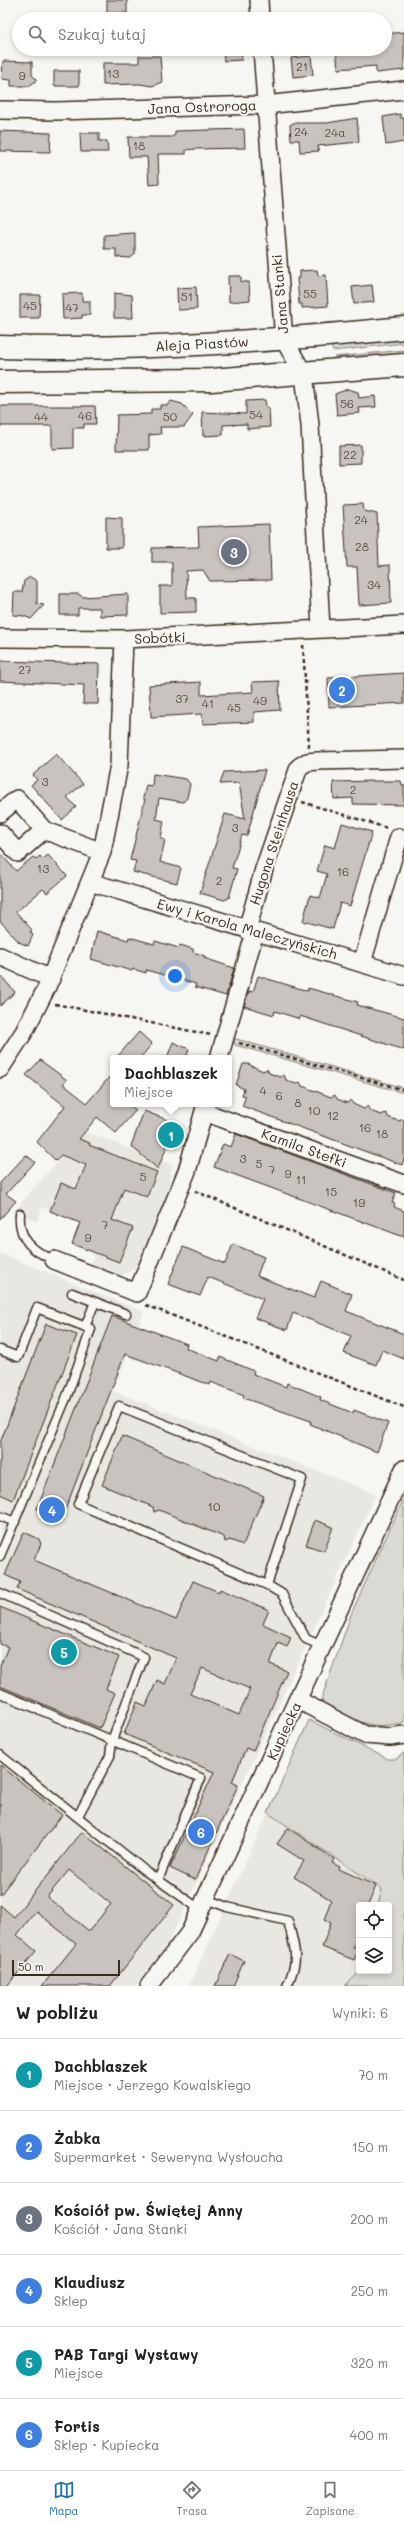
<!DOCTYPE html>
<html lang="pl">
<meta charset="utf-8">
<style>
:root{--surface:#fff;--page:#f6f6f6;--text:#222;--muted:#767676;--line:#e0e0e0;--accent:#1f6fb2}
body{margin:0;font-family:Mali,sans-serif;background:var(--page);color:var(--text)}
.controls{position:absolute;right:12px;bottom:12px;display:grid;overflow:hidden;border-radius:4px;box-shadow:0 2px 6px #0003}
.controls button{width:36px;height:36px;display:grid;place-items:center;padding:0;border:0;border-bottom:1px solid var(--line);background:var(--surface);color:var(--text);font:20px sans-serif}
.scale{position:absolute;left:12px;bottom:10px;width:108px;box-sizing:border-box;padding-left:4px;border:2px solid #3b2a1e;border-top:0;font-size:11px;line-height:14px;white-space:nowrap;color:#3b2a1e;-webkit-text-stroke:3px #f6f6f2;paint-order:stroke}
.you{position:absolute;left:175px;top:976px;width:14px;height:14px;margin:-10px;border:3px solid #fff;border-radius:50%;background:#1a73e8;box-shadow:0 0 0 6px #1a73e833}
.badge{display:grid;place-items:center;width:26px;height:26px;border-radius:50%;background:var(--accent);color:#fff;font-size:13px;font-weight:700}
.pin{position:absolute;translate:-50% -50%;border:2px solid #fff;box-shadow:0 1px 4px #0006}
.popup{position:absolute;left:110px;top:1055px;width:122px;height:52px;box-sizing:border-box;display:grid;place-content:center;border-radius:4px;background:var(--surface);filter:drop-shadow(0 1px 3px #0005);font-size:13px;white-space:nowrap;color:var(--muted)}
.popup b{font-size:15px;color:var(--text)}
.popup::after{content:'';position:absolute;left:50%;top:100%;margin-left:-8px;border:8px solid transparent;border-top-color:var(--surface)}
.list{margin:0;padding:0;list-style:none}
h2{display:flex;justify-content:space-between;align-items:center;height:52px;margin:0;padding:0 16px;font-size:17px}
h2 small{font-size:13px;font-weight:400;color:var(--muted)}
.list li{display:grid;grid-template-columns:26px 1fr auto;gap:12px;align-items:center;box-sizing:border-box;height:72px;padding:0 16px;border-top:1px solid var(--line)}
.list b{display:block;font-size:15px;white-space:nowrap}
.list p{margin:0;font-size:13px;white-space:nowrap;color:var(--muted)}
.list em{font-size:13px;font-style:normal;color:var(--muted)}
.icon{flex:none;width:22px;height:22px;fill:none;stroke:currentColor;stroke-width:2;stroke-linecap:round;stroke-linejoin:round}
.map{position:relative;flex:none;width:404px;height:1986px;overflow:hidden}
.search{position:absolute;background:var(--surface);box-shadow:0 2px 6px #0003;left:12px;right:12px;top:12px;height:44px;display:flex;align-items:center;gap:10px;box-sizing:border-box;padding:0 14px;border-radius:22px;color:var(--muted);font-size:15px}
.sheet{height:484px;background:var(--surface)}
nav{display:flex;justify-content:space-around;align-items:center;box-sizing:border-box;height:56px;border-top:1px solid var(--line);background:var(--surface);font-size:11px;color:var(--muted)}
nav a{display:grid;justify-items:center;gap:2px}
nav .on{color:var(--accent)}
.map>svg:first-child{display:block}
.built{fill:#e8e7e2}
.green{fill:#dad9d3;stroke:#8a8278}
.building{fill:#c8c3be;stroke:#3b2a1e;fill-rule:evenodd}
.lines{fill:none;stroke-linecap:round;stroke-linejoin:round}
.lane-casing{stroke:#3b2a1e;stroke-width:11}
.street-casing{stroke:#3b2a1e;stroke-width:20}
.secondary-casing{stroke:#3b2a1e;stroke-width:25}
.path{stroke:#3b2a1e;stroke-width:2.5;stroke-dasharray:4 3;stroke-linecap:butt}
.lane{stroke:#f6f6f2;stroke-width:8}
.street{stroke:#f6f6f2;stroke-width:17}
.secondary{stroke:#f6f6f2;stroke-width:22}
.labels{text-anchor:middle;stroke-width:4;stroke-linejoin:round;paint-order:stroke}
.number-label{font-size:12px;fill:#5e5046}
.street-label{font-size:14px;fill:#3b2a1e;stroke:#f6f6f2}
</style>
<div class="map">
<svg width="404" height="1986" viewBox="0 0 404 1986">
<rect width="100%" height="100%" fill="#f6f6f2"/>
<filter id="ink" filterUnits="userSpaceOnUse"><feTurbulence type="fractalNoise" baseFrequency=".025" numOctaves="2"/><feDisplacementMap in="SourceGraphic" scale="8" xChannelSelector="R" yChannelSelector="G"/><feConvolveMatrix kernelMatrix="1 2 1 2 8 2 1 2 1" color-interpolation-filters="sRGB"/></filter>
<g filter="url(#ink)">
<path class="built" d="M84 1131 173 1165 169 1178 172 1188 141 1266 119 1276 90 1265 103 1231 42 1207 37 1221 13 1212Z
M0 1253 144 1312 113 1391 376 1494 167 1946 135 1986H0Z
M268 1813 382 1889 378 1905H359V1971H361L345 1986H189Z"/>
<path class="green" d="M404 335V343L333 351 329 342Z
M404 350V357L335 365 334 357Z
M233 1038 404 1088V1093L235 1045Z
M404 1498V1722C377 1729 365 1725 341 1713 334 1710 326 1707 321 1700L352 1612Z
M309 1720 388 1759H396L404 1753V1986H345L361 1971H389V1905H378L382 1889 268 1813Z"/>
<path class="building" d="M107 0H127V13H107Z
M404 32V70L376 73V66L338 69 336 49H385V34Z
M223 49H241L242 60 224 61Z
M139 56H160L162 82 152 86 140 84 103 85V63H139Z
M311 56 313 75 293 77 291 58Z
M3 61 32 62V75L37 80 29 86H11V80L2 79Z
M54 71H79V86H54Z
M400 114 401 118H404V142L386 145 383 117Z
M357 118 359 142 318 146 319 151 300 152 299 140H291L290 125 293 123H327Z
M244 129 245 148 195 149 186 150V154H158L159 184 149 185 147 157H129L128 137H172L175 135V131Z
M0 131 51 133 50 152 0 151Z
M80 133H99V141H107L108 152H81Z
M135 233V254L131 258 116 257V249H104V235Z
M317 270 318 276 326 275 328 306 302 308V304H299L297 278H300V271Z
M228 276H241V282H249L250 300 229 302Z
M372 285 374 302 354 304 352 287Z
M196 287 197 309 178 310 177 288Z
M82 293V301H90V315H82V318L63 319 62 294Z
M114 293 132 295 133 318H114Z
M20 295H40L39 318H20Z
M348 389 358 392 359 398 375 396 376 407 359 408 360 413 337 415 335 394Z
M265 400 266 407 269 408 270 427 247 429V424L223 425V435L203 436 202 412 246 414V401Z
M171 401 182 404 193 415 184 427H160L161 434 149 435V450H116L117 415 151 414V409H160V405H168Z
M0 406H95L96 424H84V428H73V448L52 449V426H0Z
M361 445V463L339 464V446Z
M363 504 364 511 377 514 379 566 390 565 391 603 359 605 357 567H347L343 505Z
M106 517 122 518V548H106Z
M269 524 271 580 210 581 203 570 186 571 187 598H196V612L160 613V586H172V562H152V548L199 547 198 527Z
M30 577 37 581V604L44 605 31 619 24 616 13 615 14 592H22L24 581Z
M60 594H78L83 597 128 594V615L100 616V608H78V615H60Z
M0 661 99 664 98 704H83L84 685 0 681Z
M404 673V703L329 707 328 678Z
M279 681 280 710 254 712V722L203 724 202 714 151 717 149 685 201 682V695L253 692 252 682Z
M56 754 83 784 67 797 76 807 62 820 31 785 37 780 33 775Z
M265 770 247 836 242 835 232 868 237 869 229 898 224 900 200 893 225 814 245 819 239 783 220 784 224 772Z
M153 774 186 779 190 784 187 798 183 802 159 798 156 819 164 821 161 838 165 840 160 862 181 868 177 883 133 872 136 861 130 860 145 799 143 798 146 785 152 786Z
M373 781H401L402 785H404V805L353 804V798L334 799 333 782Z
M342 823 372 832 350 906 340 903 333 929 303 921 310 895 320 898 327 874 317 871 325 845 335 848Z
M0 853 16 871 33 857 36 859 40 856 43 859 48 855 67 876 47 893 43 889 16 912 32 930 30 932 33 935 28 946 19 942 0 921Z
M97 931 128 940 129 937 154 944 155 941 179 948 180 945 193 949V952L205 956 204 958 234 968 226 996 195 987 196 984 146 970V973L133 969 132 971 91 959Z
M0 975 15 992 0 1006Z
M258 976 308 991V988L358 1002 357 1005 404 1018V1050L300 1016V1019L275 1011 274 1015 244 1006 249 991 253 992Z
M139 1032 152 1044 140 1058H116Z
M173 1042 189 1049 186 1058H167Z
M40 1060 67 1080 63 1084 87 1103 113 1073V1104H129L136 1110 116 1133 97 1117 79 1139 90 1143 89 1145 157 1172 147 1197 124 1188 112 1220 133 1228 119 1262 72 1244 80 1223 50 1211 61 1183 76 1189 86 1165 61 1155 56 1161 37 1142 65 1106 26 1075Z
M243 1064H248L263 1071 267 1069 269 1073 280 1077 284 1075 286 1080 296 1084 300 1082 302 1086 331 1097 335 1095 337 1099 347 1103 351 1100 353 1104 364 1109 368 1106 370 1111 381 1115 386 1113 388 1117 398 1121 404 1119V1159L402 1165 242 1106 246 1096 242 1095 244 1089 236 1085Z
M144 1111 176 1123 158 1169 131 1146Z
M236 1134 396 1193 392 1203 395 1204 394 1207 404 1211V1237L214 1167 223 1144 231 1147Z
M26 1155 35 1162 6 1194 16 1201 0 1219V1183Z
M233 1244 264 1257 257 1276 314 1298 321 1281 352 1294 346 1311 404 1334V1359L382 1350 376 1365 344 1353 351 1336 293 1313 287 1330 255 1318 263 1299 208 1277 200 1296 168 1284 183 1247 225 1264Z
M112 1316 187 1344 186 1348 219 1361 220 1357 254 1371 253 1374 286 1387 287 1383 321 1397 320 1400 353 1413 354 1410 388 1423 377 1452 310 1424 311 1421 243 1398 244 1395 211 1382 210 1385 125 1354 62 1518 37 1509Z
M46 1324 77 1335 13 1500 0 1494V1443Z
M122 1436 264 1496 243 1545 230 1540 225 1542 224 1537 159 1510 154 1512 153 1507 102 1485Z
M315 1520 333 1527 324 1551 306 1545Z
M24 1532 39 1539 41 1544 34 1560 176 1620 193 1581 219 1592 220 1589 269 1610 263 1624 291 1637 287 1647 278 1643 270 1664 287 1671 253 1751 246 1748 232 1782 238 1785 195 1880 170 1868 214 1772 124 1734 137 1702 146 1706 157 1680 165 1684 176 1658 17 1589 20 1582 5 1575ZM202 1668 250 1689 239 1715 190 1694Z
M0 1607 119 1657 106 1689 115 1693 100 1728 0 1686V1666L8 1647 0 1644Z
M0 1765 62 1815 0 1895Z
M288 1828 334 1859 332 1863 340 1867 339 1869 376 1886 368 1905H359V1932L353 1947 359 1949 354 1960 322 1947 331 1923 324 1920 331 1900 294 1877 304 1861 277 1844Z
M82 1832 174 1905 110 1986H42L76 1944 36 1911 17 1935 36 1951 7 1986H0V1905L14 1917ZM69 1870 111 1904 89 1931 47 1897Z
M230 1954 244 1961 233 1986H215Z"/>
<g class="lines">
<defs>
<path id="lane" d="M20 1214C18 1239 32 1251 54 1260
M72 1293 126 1314
M85 1327 95 1302
M0 1350 18 1357 37 1308 91 1329 67 1396 0 1556
M0 1516 15 1522
M267 1585 78 1504 119 1406 302 1479 267 1585 282 1594 306 1639 322 1646
M0 1593 144 1657 112 1740 110 1756 78 1816
M0 1693 201 1778 158 1880
M0 1755 144 1870 201 1910
M206 1899 227 1907 288 1921C295 1949 300 1958 287 1986"/>
<path id="street" d="M259 0 260 19
M262 49 284 340 304 374 310 425 321 629
M0 110 56 111 265 105 404 90
M0 638 124 639 404 625
M0 813 17 799 44 830 102 852
M0 833 18 853 44 830
M90 882 404 976
M247 930 264 869 299 767 307 762 318 761 404 759
M0 956 51 979
M362 963 399 837
M219 1058 255 932
M0 1069 24 1032 46 989 102 852 119 765 124 639
M204 1112 404 1184
M54 1260 137 1293 187 1171 206 1104
M298 1700 365 1735 390 1737 404 1735
M149 1986 190 1932 404 1469"/>
<path id="secondary" d="M0 347C135 351 270 341 404 328
M0 382 211 380 404 365"/>
</defs>
<use href="#lane" class="lane-casing"/>
<use href="#street" class="street-casing"/>
<use href="#secondary" class="secondary-casing"/>
<path class="path" d="M303 645 309 747
M302 802 387 828
M55 1004 211 1035
M239 1043 404 1090
M195 1191 404 1280
M146 1305 404 1407"/>
<use href="#lane" class="lane"/>
<use href="#street" class="street"/>
<use href="#secondary" class="secondary"/>
</g>
</g>
<g class="labels">
<g class="number-label">
<text x="302" y="71">21</text>
<text x="113" y="78">13</text>
<text x="22" y="80">9</text>
<text x="301" y="136">24</text>
<text x="335" y="137">24a</text>
<text x="139" y="150">18</text>
<text x="310" y="298">55</text>
<text x="187" y="301">51</text>
<text x="30" y="310">45</text>
<text x="72" y="312">47</text>
<text x="347" y="408">56</text>
<text x="256" y="419">54</text>
<text x="85" y="420">46</text>
<text x="41" y="421">44</text>
<text x="170" y="421">50</text>
<text x="350" y="459">22</text>
<text x="361" y="524">24</text>
<text x="362" y="551">28</text>
<text x="374" y="589">34</text>
<text x="25" y="674">27</text>
<text x="182" y="703">37</text>
<text x="260" y="705">49</text>
<text x="208" y="708">41</text>
<text x="234" y="712">45</text>
<text x="45" y="786">3</text>
<text x="353" y="794">2</text>
<text x="235" y="832">3</text>
<text x="43" y="873">13</text>
<text x="343" y="876">16</text>
<text x="219" y="885">2</text>
<text x="263" y="1095">4</text>
<text x="279" y="1100">6</text>
<text x="298" y="1107">8</text>
<text x="314" y="1115">10</text>
<text x="333" y="1120">12</text>
<text x="365" y="1132">16</text>
<text x="382" y="1138">18</text>
<text x="243" y="1163">3</text>
<text x="259" y="1168">5</text>
<text x="272" y="1174">7</text>
<text x="288" y="1178">9</text>
<text x="143" y="1181">5</text>
<text x="301" y="1184">11</text>
<text x="331" y="1196">15</text>
<text x="359" y="1207">19</text>
<text x="105" y="1229">7</text>
<text x="88" y="1242">9</text>
<text x="214" y="1511">10</text>
</g>
<g class="street-label">
<text transform="translate(202 107) rotate(-2)" y="5">Jana Ostroroga</text>
<text transform="translate(280 294) rotate(-95)" y="5">Jana Stanki</text>
<text transform="translate(202 344) rotate(-3)" y="5">Aleja Piastów</text>
<text transform="translate(160 638) rotate(-2)" y="5">Sobótki</text>
<text transform="translate(274 843) rotate(-72)" y="5">Hugona Steinhausa</text>
<text transform="translate(247 929) rotate(16)" y="5">Ewy i Karola Maleczyńskich</text>
<text transform="translate(304 1148) rotate(20)" y="5">Kamila Stefki</text>
<text transform="translate(284 1731) rotate(-65)" y="5">Kupiecka</text>
</g>
</g>
</svg>
<div class="controls">
<button><svg class="icon" aria-label="locate" viewBox="0 0 24 24"><circle cx="12" cy="12" r="6"/><path d="M12 2v4M12 18v4M2 12h4M18 12h4"/></svg></button>
<button><svg class="icon" aria-label="layers" viewBox="0 0 24 24"><path d="M12 4l9 5-9 5-9-5zM3 14l9 5 9-5"/></svg></button>
</div>
<div class="scale">50 m</div>
<div class="you"></div>
<div class="pin badge" style="left:171px;top:1135px;background:#0f9aa8">1</div>
<div class="popup"><b>Dachblaszek</b>Miejsce</div>
<div class="pin badge" style="left:342px;top:690px;background:#3f7fe0">2</div>
<div class="pin badge" style="left:234px;top:552px;background:#6b7280">3</div>
<div class="pin badge" style="left:52px;top:1510px;background:#3f7fe0">4</div>
<div class="pin badge" style="left:64px;top:1652px;background:#0f9aa8">5</div>
<div class="pin badge" style="left:201px;top:1832px;background:#3f7fe0">6</div>
<div class="search"><svg class="icon" aria-label="search" viewBox="0 0 24 24"><circle cx="10" cy="10" r="6"/><path d="M15 15l6 6"/></svg>Szukaj tutaj</div>
</div>
<section class="sheet">
<h2>W pobliżu<small>Wyniki: 6</small></h2>
<ul class="list">
<li><span class="badge" style="background:#0f9aa8">1</span><div><b>Dachblaszek</b><p>Miejsce · Jerzego Kowalskiego</p></div><em>70 m</em></li>
<li><span class="badge" style="background:#3f7fe0">2</span><div><b>Żabka</b><p>Supermarket · Seweryna Wysłoucha</p></div><em>150 m</em></li>
<li><span class="badge" style="background:#6b7280">3</span><div><b>Kościół pw. Świętej Anny</b><p>Kościół · Jana Stanki</p></div><em>200 m</em></li>
<li><span class="badge" style="background:#3f7fe0">4</span><div><b>Klaudiusz</b><p>Sklep</p></div><em>250 m</em></li>
<li><span class="badge" style="background:#0f9aa8">5</span><div><b>PAB Targi Wystawy</b><p>Miejsce</p></div><em>320 m</em></li>
<li><span class="badge" style="background:#3f7fe0">6</span><div><b>Fortis</b><p>Sklep · Kupiecka</p></div><em>400 m</em></li>
</ul>
</section>
<nav>
<a class="on"><svg class="icon" aria-label="map" viewBox="0 0 24 24"><path d="M3 6l6-2 6 2 6-2v14l-6 2-6-2-6 2zM9 4v14M15 6v14"/></svg>Mapa</a>
<a><svg class="icon" aria-label="directions" viewBox="0 0 24 24"><path d="M12 3l9 9-9 9-9-9zM9 14v-3h6M13 9l2 2-2 2"/></svg>Trasa</a>
<a><svg class="icon" aria-label="saved" viewBox="0 0 24 24"><path d="M7 4h10v16l-5-4-5 4z"/></svg>Zapisane</a>
</nav>
